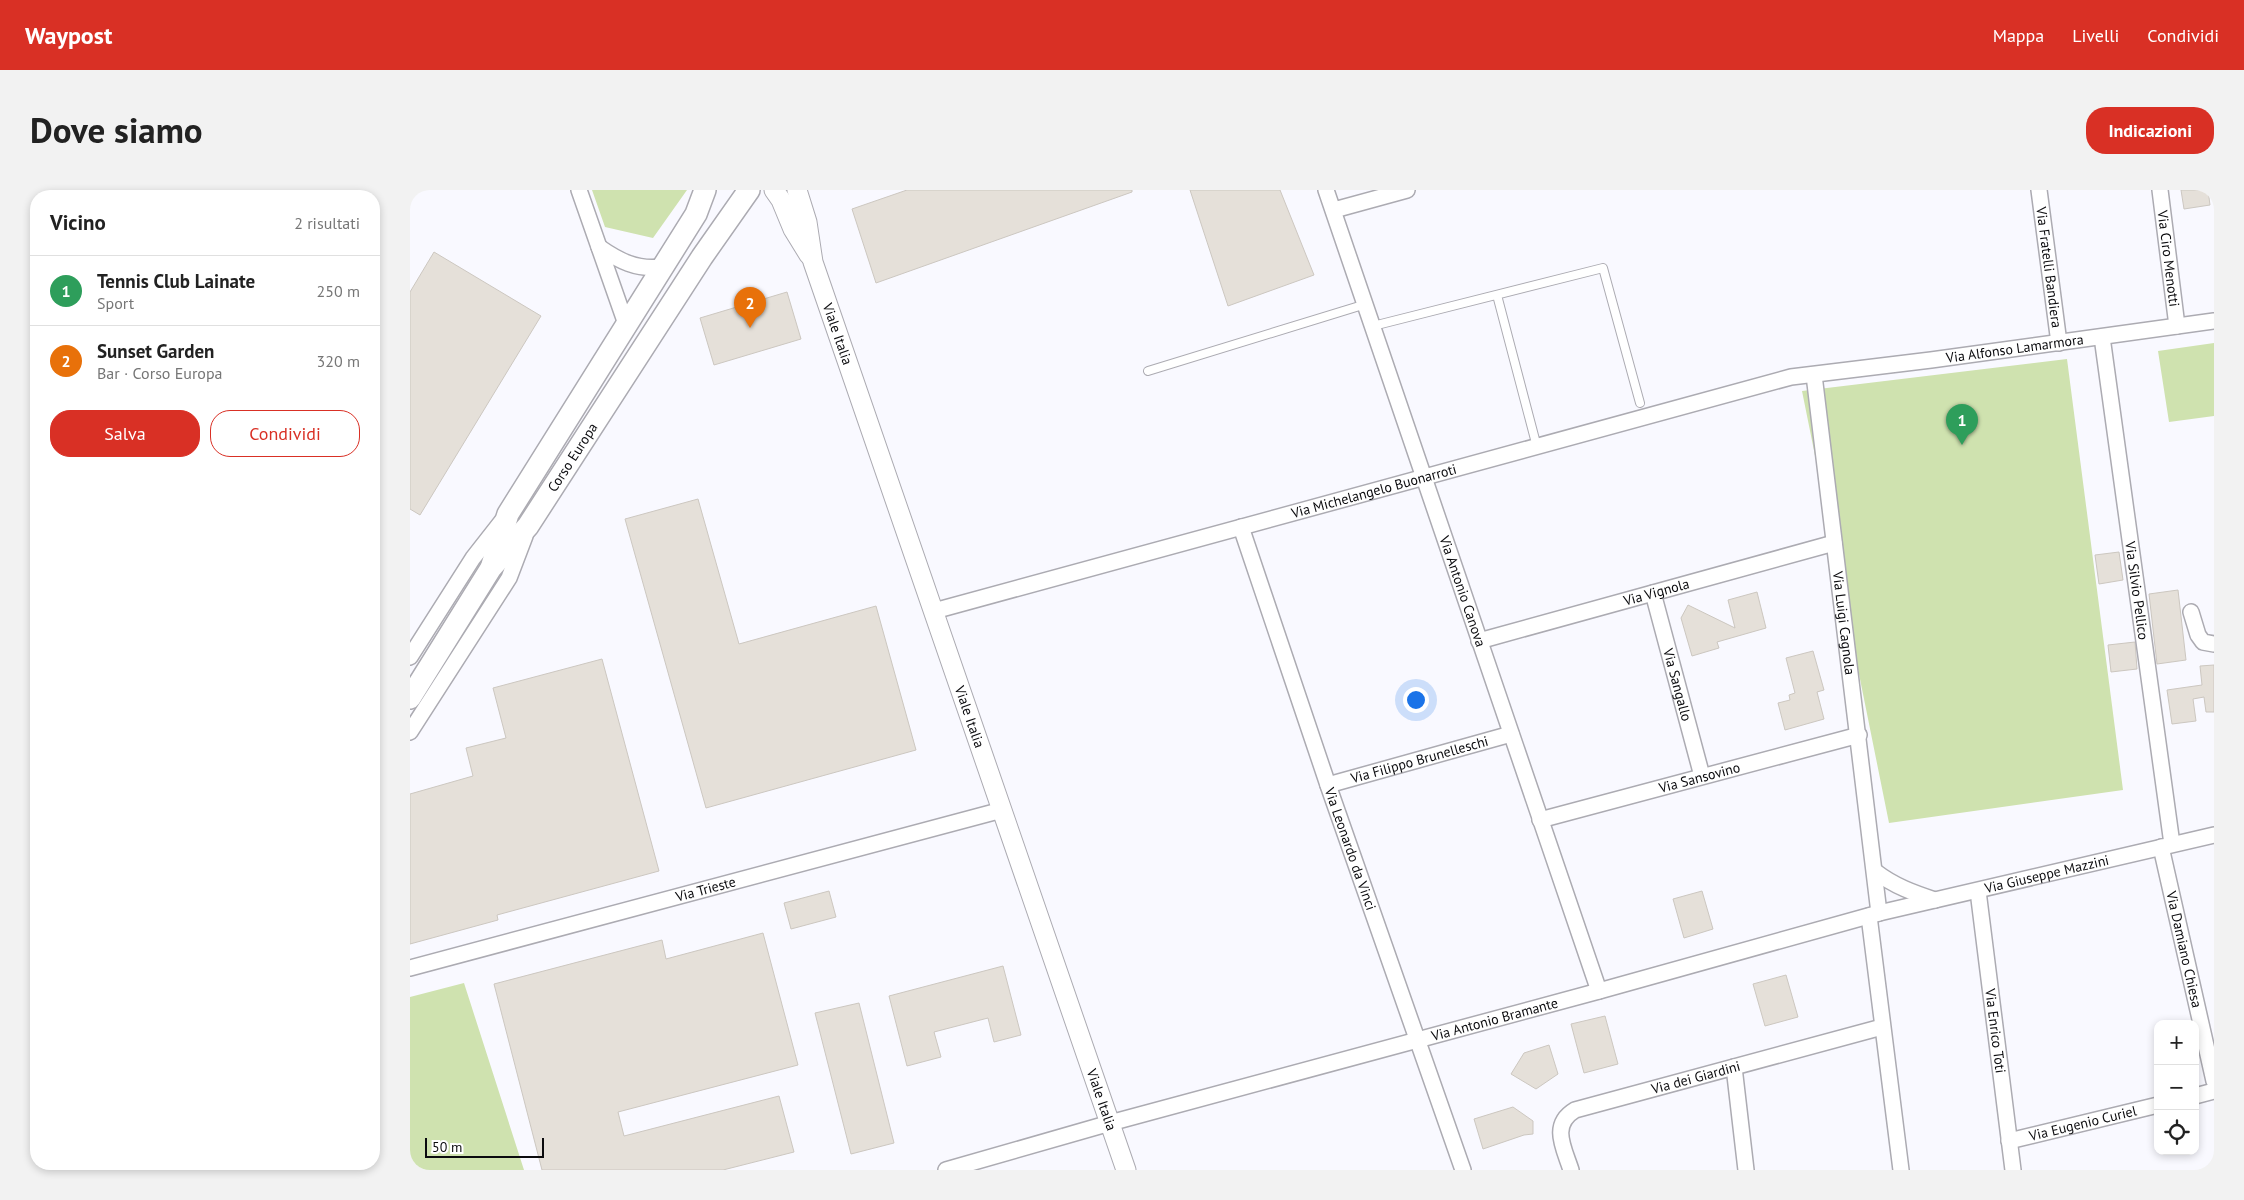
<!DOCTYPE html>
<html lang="it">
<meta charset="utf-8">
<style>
:root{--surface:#fff;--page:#f2f2f2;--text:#222;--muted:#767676;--line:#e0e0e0;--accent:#d93025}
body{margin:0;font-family:"PT Sans",sans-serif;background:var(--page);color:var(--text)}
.controls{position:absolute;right:15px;bottom:15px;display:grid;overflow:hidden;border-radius:10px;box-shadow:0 2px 8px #0003}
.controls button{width:45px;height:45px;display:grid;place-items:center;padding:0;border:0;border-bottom:1px solid var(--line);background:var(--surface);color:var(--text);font:25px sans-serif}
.scale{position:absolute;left:15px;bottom:12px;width:119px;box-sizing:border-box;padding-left:5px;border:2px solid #0b0b0e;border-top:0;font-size:14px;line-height:18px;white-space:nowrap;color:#0b0b0e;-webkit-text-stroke:4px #fff;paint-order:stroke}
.you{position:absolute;left:1005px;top:509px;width:18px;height:18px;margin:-12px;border:4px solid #fff;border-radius:50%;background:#1a73e8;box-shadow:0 0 0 8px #1a73e833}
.badge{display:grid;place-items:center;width:32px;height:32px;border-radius:50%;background:var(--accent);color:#fff;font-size:16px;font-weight:700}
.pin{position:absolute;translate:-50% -41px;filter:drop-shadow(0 1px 2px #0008)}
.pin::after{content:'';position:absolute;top:26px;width:18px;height:15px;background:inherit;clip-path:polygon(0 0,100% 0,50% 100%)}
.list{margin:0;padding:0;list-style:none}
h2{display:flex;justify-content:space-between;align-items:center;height:65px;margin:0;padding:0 20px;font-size:21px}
h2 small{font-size:16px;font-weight:400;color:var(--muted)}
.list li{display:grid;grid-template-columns:32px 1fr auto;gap:15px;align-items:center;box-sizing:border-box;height:70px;padding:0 20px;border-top:1px solid var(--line)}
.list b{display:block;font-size:19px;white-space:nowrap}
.list p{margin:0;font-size:16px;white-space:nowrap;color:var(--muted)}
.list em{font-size:16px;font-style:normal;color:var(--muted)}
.actions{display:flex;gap:10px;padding:15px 20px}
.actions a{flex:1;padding:11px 0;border:1px solid var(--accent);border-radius:20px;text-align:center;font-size:18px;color:var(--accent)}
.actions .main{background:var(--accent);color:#fff}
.icon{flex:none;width:28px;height:28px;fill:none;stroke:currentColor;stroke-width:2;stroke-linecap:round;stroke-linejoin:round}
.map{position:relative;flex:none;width:1804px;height:980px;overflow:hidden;border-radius:20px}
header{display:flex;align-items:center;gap:30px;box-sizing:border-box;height:70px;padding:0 25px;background:var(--accent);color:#fff}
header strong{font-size:24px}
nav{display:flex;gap:28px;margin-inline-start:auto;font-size:18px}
.intro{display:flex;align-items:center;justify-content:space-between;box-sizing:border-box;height:120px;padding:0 30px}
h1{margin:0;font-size:35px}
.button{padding:12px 22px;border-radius:20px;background:var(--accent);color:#fff;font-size:18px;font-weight:700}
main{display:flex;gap:30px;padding:0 30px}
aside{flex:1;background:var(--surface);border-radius:20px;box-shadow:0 2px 8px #0003}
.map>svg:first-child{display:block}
.green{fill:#cfe2af}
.building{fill:#e5e0d9;stroke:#ccc7c0}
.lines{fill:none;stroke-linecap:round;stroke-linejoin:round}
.service-casing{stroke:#acabb2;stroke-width:10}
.minor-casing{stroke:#acabb2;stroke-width:18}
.tertiary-casing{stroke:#acabb2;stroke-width:21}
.secondary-casing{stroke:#acabb2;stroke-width:24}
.service{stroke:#fff;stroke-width:8}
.minor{stroke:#fff;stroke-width:15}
.tertiary{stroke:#fff;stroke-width:19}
.secondary{stroke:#fff;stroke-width:21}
.labels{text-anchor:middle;stroke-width:4.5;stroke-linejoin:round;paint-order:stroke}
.street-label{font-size:14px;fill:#0b0b0e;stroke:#fff}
</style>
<header>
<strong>Waypost</strong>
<nav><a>Mappa</a><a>Livelli</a><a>Condividi</a></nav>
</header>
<div class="intro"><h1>Dove siamo</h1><a class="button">Indicazioni</a></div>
<main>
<aside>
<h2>Vicino<small>2 risultati</small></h2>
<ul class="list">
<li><span class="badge" style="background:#2e9e5b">1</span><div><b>Tennis Club Lainate</b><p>Sport</p></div><em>250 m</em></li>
<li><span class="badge" style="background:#e8710a">2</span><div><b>Sunset Garden</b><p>Bar · Corso Europa</p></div><em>320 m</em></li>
</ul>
<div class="actions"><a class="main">Salva</a><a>Condividi</a></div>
</aside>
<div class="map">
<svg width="1804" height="980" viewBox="0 0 1804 980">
<rect width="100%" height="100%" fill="#f9f9ff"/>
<path class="green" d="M182 0H277L243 48 195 37Z
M1804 153V226L1759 232 1748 161Z
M1657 169 1713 600 1479 633 1392 201Z
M54 793 114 980H0V807Z"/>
<path class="building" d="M497 0H722V2L466 93 442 19Z
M780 0H870L904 85 818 116Z
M1771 0H1798L1800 15 1774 19Z
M24 62 131 126 10 325 0 319V102Z
M377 102 391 149 304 175 290 128Z
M288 309 329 454 466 416 506 560 296 618 215 329Z
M1709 362 1713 390 1689 394 1685 365Z
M1768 400 1776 470 1747 474 1739 404Z
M1347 402 1356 438 1307 452 1309 458 1282 466 1271 428 1278 415 1325 438 1318 410Z
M1725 452 1727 479 1701 482 1698 455Z
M1403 461 1414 500 1407 502 1414 529 1375 540 1368 513 1380 510 1379 505 1385 503 1376 468Z
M192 469 249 681 87 725 88 730 0 754V604L63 586 56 558 96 548 83 498Z
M1804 475V522H1796L1794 507 1783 509 1786 531 1762 534 1757 500 1792 495 1790 476Z
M419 701 426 727 381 739 374 713Z
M1292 701 1303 739 1274 748 1263 709Z
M353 743 388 875 208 922 214 946 369 906 384 962 313 980H132L84 794 252 750 256 769Z
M593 776 611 845 584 852 578 828 524 842 531 867 497 876 479 806Z
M1376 785 1388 827 1355 836 1343 794Z
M449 813 484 953 441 964 405 823Z
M1195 826 1208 874 1174 883 1161 834Z
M1139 855 1148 884 1126 899 1101 884 1114 863Z
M1103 917 1123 931V944L1114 945 1073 959 1064 929Z"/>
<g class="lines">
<defs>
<path id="service" d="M1087 105 1127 257
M963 136 1193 78 1230 213
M738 181 956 114"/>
<g id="minor">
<path d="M169 0 216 134"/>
<path id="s1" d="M916 0 1189 801"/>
<path id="s2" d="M1629 0 1649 153"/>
<path id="s3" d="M1750 0 1767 136"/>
<path d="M924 20 997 0"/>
<path d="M189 57C209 71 227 80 251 77"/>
<path id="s4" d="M1692 147 1762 654"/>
<path id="s5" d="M1404 185 1469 723"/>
<path id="s6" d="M831 337 918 595 1053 980"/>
<path id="s7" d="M1243 403 1292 586"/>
<path id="s8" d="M524 421 1381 187 1521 170 1804 131"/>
<path d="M1781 422 1788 445 1793 452 1804 454"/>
<path id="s9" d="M1069 451 1424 353"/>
<path d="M0 467 63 368 92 331"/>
<path d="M0 542 99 388 115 346"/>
<path id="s10" d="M918 595 1101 544"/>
<path id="s11" d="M1130 630 1449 545"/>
<path id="s12" d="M1751 657 1804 891"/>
<path d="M1466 682C1484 696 1504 703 1525 710"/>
<path id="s13" d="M1568 701 1603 980"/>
<path d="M1459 726 1491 980"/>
<path id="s14" d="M0 778 592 620"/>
<path d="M1324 877 1336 980"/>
<path d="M1785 906 1804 901"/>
<path id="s15" d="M1599 951 1748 915"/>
<path id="s16" d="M536 980 700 933 1189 801 1469 723 1804 645"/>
<path id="s17" d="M1161 980C1154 958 1140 935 1165 920L1472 837"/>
</g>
<g id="tertiary">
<path d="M364 0 371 10 383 39 399 65"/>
<path id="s18" d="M387 0 397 32 403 72 716 980"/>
</g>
<g id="secondary">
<path d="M82 375 98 324 286 24 295 0"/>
<path id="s19" d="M0 508 81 378 118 336 292 67 339 0"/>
</g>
</defs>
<use href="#service" class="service-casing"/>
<use href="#minor" class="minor-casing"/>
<use href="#tertiary" class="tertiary-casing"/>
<use href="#secondary" class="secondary-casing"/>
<use href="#service" class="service"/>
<use href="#minor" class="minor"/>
<use href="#tertiary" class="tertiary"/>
<use href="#secondary" class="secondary"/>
</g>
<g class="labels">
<g class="street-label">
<text dy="5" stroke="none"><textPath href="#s3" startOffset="69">Via Ciro Menotti</textPath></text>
<text dy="5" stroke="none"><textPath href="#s2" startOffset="78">Via Fratelli Bandiera</textPath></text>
<text dy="5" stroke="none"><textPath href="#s18" startOffset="150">Viale Italia</textPath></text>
<text dy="5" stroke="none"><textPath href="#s8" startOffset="1114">Via Alfonso Lamarmora</textPath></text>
<text dy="5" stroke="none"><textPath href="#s19" startOffset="291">Corso Europa</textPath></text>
<text dy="5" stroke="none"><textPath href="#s8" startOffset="456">Via Michelangelo Buonarroti</textPath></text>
<text dy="5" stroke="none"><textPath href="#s1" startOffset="424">Via Antonio Canova</textPath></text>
<text dy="5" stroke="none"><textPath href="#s4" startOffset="256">Via Silvio Pellico</textPath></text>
<text dy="5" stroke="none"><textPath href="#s9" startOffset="184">Via Vignola</textPath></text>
<text dy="5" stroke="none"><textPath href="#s5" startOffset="250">Via Luigi Cagnola</textPath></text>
<text dy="5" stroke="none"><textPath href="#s7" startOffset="95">Via Sangallo</textPath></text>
<text dy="5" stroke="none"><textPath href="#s18" startOffset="555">Viale Italia</textPath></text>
<text dy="5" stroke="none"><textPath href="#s10" startOffset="95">Via Filippo Brunelleschi</textPath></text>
<text dy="5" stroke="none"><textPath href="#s11" startOffset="165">Via Sansovino</textPath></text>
<text dy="5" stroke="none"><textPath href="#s6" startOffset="340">Via Leonardo da Vinci</textPath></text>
<text dy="5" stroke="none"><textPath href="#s16" startOffset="1140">Via Giuseppe Mazzini</textPath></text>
<text dy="5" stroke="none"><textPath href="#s14" startOffset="306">Via Trieste</textPath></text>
<text dy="5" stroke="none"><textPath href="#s12" startOffset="105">Via Damiano Chiesa</textPath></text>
<text dy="5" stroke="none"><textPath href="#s16" startOffset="569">Via Antonio Bramante</textPath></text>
<text dy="5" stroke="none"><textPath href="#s13" startOffset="141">Via Enrico Toti</textPath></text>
<text dy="5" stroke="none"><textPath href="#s17" startOffset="192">Via dei Giardini</textPath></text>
<text dy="5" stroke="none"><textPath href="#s18" startOffset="960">Viale Italia</textPath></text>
<text dy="5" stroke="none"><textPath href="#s15" startOffset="76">Via Eugenio Curiel</textPath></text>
</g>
</g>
</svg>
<div class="controls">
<button>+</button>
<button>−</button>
<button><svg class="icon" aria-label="locate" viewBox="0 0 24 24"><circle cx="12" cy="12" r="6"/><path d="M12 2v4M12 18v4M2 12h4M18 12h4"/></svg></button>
</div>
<div class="scale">50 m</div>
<div class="you"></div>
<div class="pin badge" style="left:1552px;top:255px;background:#2e9e5b">1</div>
<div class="pin badge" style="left:340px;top:138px;background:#e8710a">2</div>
</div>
</main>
